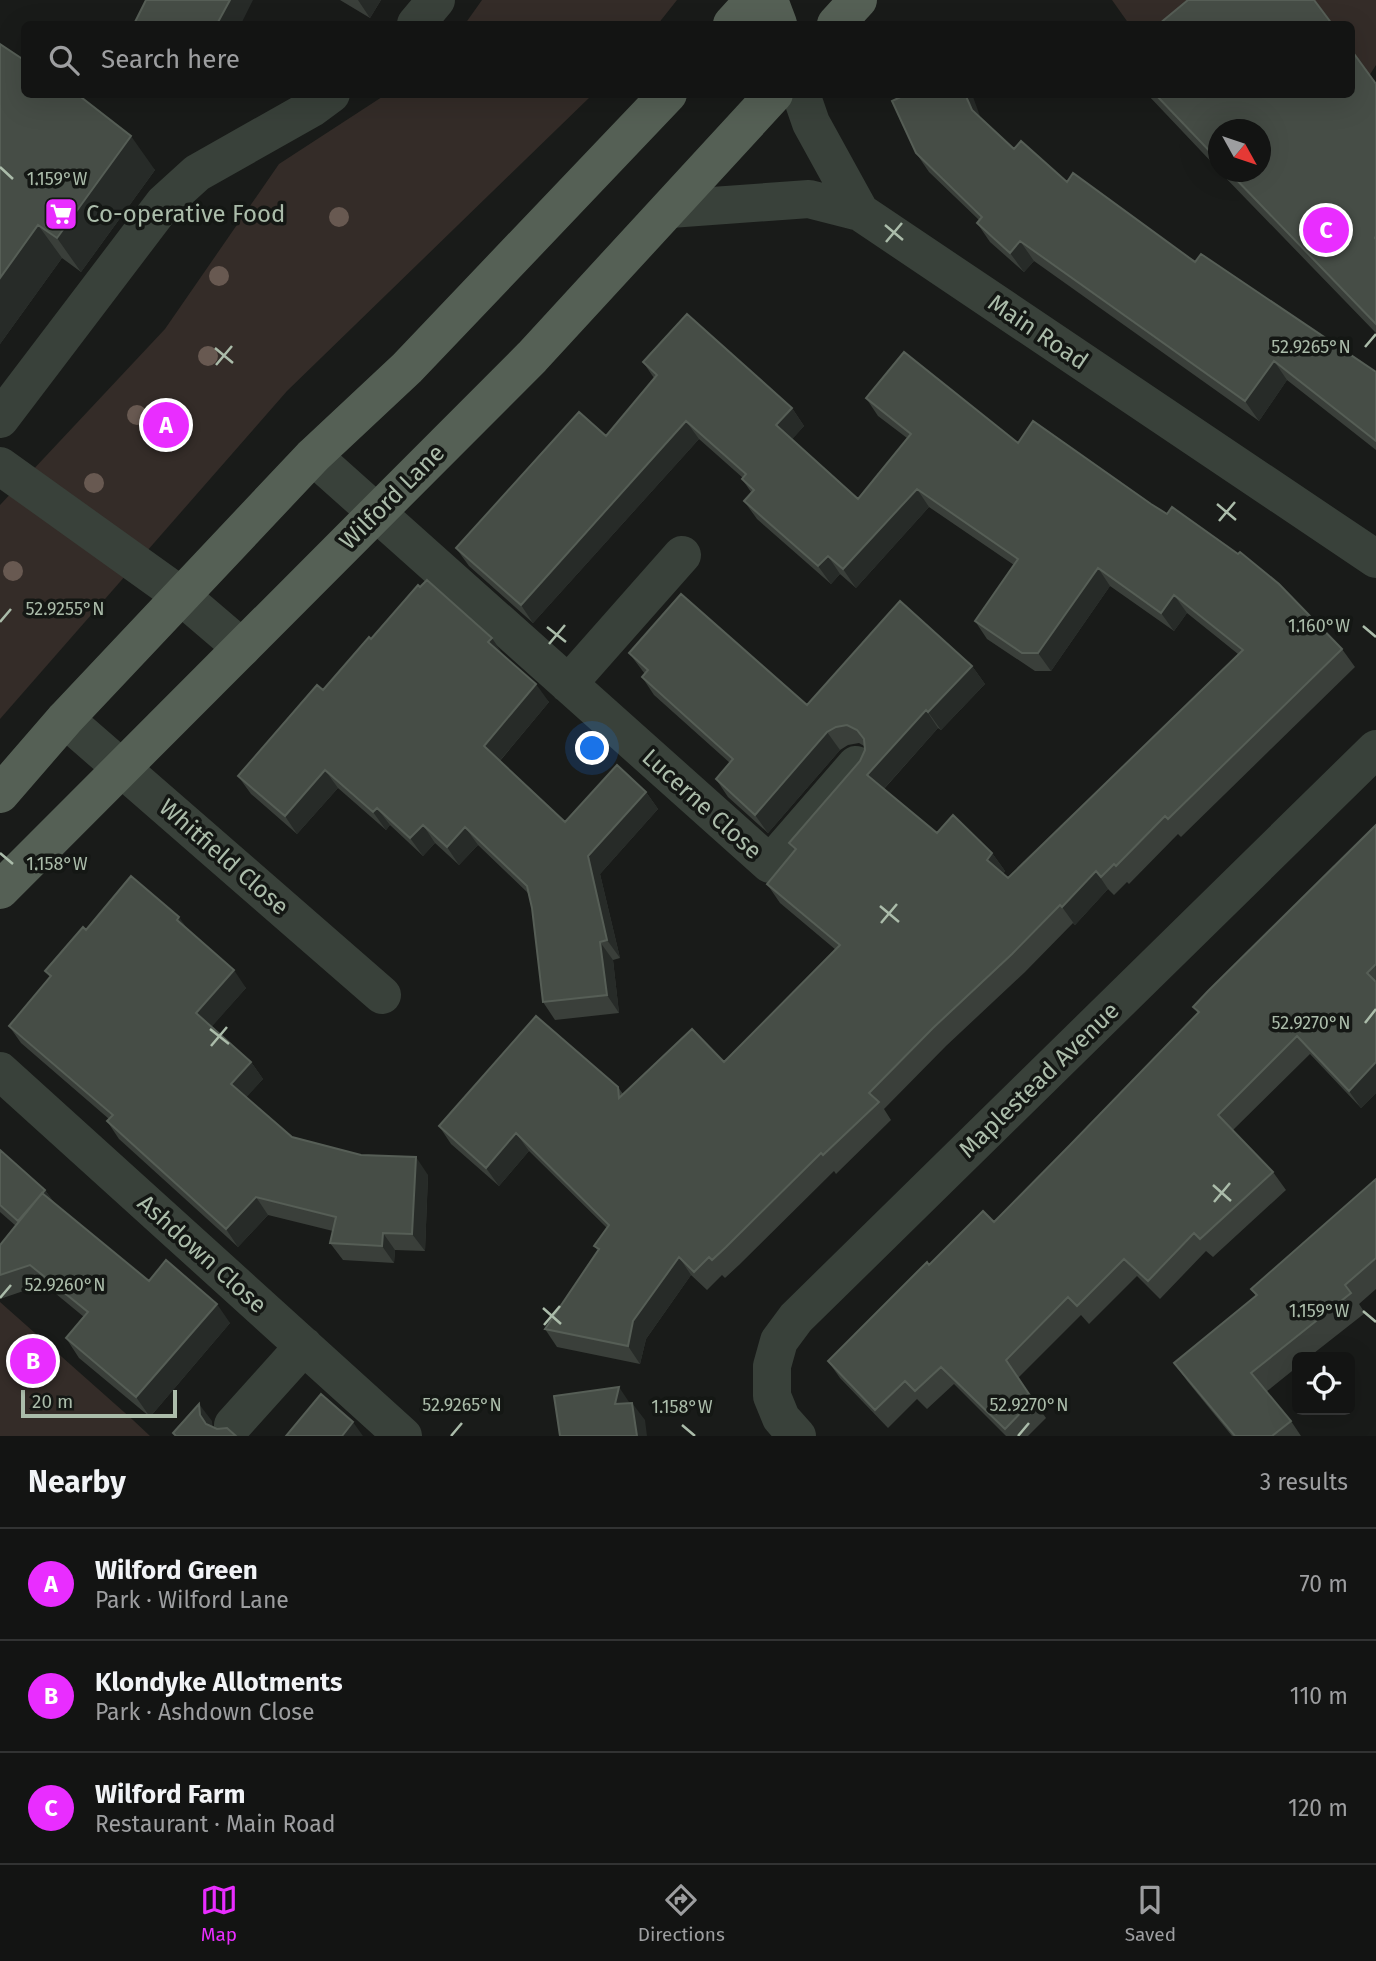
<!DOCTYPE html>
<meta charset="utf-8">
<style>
:root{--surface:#131413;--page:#1c1d1c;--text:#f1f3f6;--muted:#9d9ea0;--line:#323333;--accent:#e92dff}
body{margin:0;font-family:"Fira Sans",sans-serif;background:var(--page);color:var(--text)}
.controls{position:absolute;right:21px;bottom:21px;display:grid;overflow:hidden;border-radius:10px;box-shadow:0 7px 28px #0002}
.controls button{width:63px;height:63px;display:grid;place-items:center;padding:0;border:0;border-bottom:2px solid var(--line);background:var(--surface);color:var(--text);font:35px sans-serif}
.compass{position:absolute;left:1208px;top:119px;width:63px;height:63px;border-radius:50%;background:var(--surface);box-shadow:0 7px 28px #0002;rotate:130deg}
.scale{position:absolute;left:21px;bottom:18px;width:156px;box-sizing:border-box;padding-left:7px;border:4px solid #abbcaa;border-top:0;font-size:19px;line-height:24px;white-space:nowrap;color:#abbcaa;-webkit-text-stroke:5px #141714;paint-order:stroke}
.you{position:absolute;left:593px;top:749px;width:24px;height:24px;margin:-18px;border:5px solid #fff;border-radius:50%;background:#1a73e8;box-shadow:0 0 0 10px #1a73e833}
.badge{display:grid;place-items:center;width:46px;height:46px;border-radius:50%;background:var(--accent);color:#fff;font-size:23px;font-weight:700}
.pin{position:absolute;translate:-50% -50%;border:4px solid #fff;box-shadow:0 2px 7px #0006}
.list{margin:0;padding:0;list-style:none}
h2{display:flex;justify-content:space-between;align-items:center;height:91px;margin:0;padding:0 28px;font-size:30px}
h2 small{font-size:23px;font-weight:400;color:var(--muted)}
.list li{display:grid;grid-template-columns:46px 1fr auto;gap:21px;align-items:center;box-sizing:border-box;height:112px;padding:0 28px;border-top:2px solid var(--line)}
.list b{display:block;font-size:26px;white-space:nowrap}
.list p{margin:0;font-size:23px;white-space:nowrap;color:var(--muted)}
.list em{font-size:23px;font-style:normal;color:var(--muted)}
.icon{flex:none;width:38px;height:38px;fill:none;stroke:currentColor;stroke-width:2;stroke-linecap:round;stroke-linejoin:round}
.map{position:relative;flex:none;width:1376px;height:1436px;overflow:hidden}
.search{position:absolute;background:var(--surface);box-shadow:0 7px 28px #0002;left:21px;right:21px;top:21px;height:77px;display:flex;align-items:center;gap:18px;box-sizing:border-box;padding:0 24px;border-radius:10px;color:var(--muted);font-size:26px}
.sheet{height:427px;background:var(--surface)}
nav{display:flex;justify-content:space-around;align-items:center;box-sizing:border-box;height:98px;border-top:2px solid var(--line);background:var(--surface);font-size:19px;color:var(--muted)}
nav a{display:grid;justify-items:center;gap:4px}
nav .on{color:var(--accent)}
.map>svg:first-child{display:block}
.green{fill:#342c28}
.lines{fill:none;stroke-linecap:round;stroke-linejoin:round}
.minor{stroke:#39413a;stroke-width:38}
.major{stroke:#556055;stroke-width:38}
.tree{fill:#685951}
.wall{fill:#3a3f3a}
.shaded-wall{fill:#272b28}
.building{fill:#464d46;stroke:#565e56;stroke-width:2}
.ticks{fill:none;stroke:#abbcaa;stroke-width:2.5}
.labels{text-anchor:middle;stroke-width:7;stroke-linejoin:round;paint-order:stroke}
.poi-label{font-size:24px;fill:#abbcaa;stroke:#141714;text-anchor:start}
.street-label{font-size:24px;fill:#abbcaa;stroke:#141714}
.ticks-label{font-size:18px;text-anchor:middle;fill:#abbcaa;stroke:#141714;stroke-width:7;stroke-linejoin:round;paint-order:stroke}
</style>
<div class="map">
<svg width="1376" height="1436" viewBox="0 0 1376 1436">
<rect width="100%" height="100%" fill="#191b19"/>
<path class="green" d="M482 0H677L658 24H465Z
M1112 0H1249L1221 24H1129Z
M1313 0H1376V65L1369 76 1352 52V24H1331Z
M385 95H592L287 391 0 719V505L165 329 279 164Z
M0 1302 133 1420 150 1436H0Z"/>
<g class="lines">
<path class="minor" d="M416 24 436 0
M801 94 811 123 860 212
M670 209 809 199 860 212 1376 559
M0 419 164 203 197 173 312 108 331 94
M313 456 770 864 856 765
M0 466 180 595 242 648
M568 684 682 555
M65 719 382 995
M0 1071 403 1436
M233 1425 304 1346
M797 1436 781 1418 772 1396V1366L779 1341 796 1318 1376 749"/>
<path class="major" d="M769 0 778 24
M732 24 754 0
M836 24 858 0
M0 794 65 719 313 456 407 368 668 94
M0 890 532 357 774 94"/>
</g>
<g class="tree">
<circle cx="339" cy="217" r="10"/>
<circle cx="219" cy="276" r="10"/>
<circle cx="208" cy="356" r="10"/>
<circle cx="137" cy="415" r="10"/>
<circle cx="94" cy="483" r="10"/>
<circle cx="13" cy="571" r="10"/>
</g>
<path class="wall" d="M340 0H381L370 18Z
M0 44 155 170 81 272 62 258 0 344Z
M1376 84V333L1220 172H1261L1219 130V170L1147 94H1352Z
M981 119 1014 149 1376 372V450L1287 380 1259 421 1034 261 1024 272 990 242 977 223 979 220 929 172 916 153Z
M643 362 792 408 804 426 792 439 858 499 907 438 878 416 866 398 1018 443 1342 649 1355 667 1181 837 1178 834 1129 884 1127 882 1114 895 1108 889 1075 925 1073 923 1025 972 946 1046 884 1109 891 1120 836 1174 834 1171 739 1265 725 1278 722 1275 707 1290 691 1275 646 1339 640 1364 557 1347 545 1329 598 1251 594 1246 607 1228 529 1151 499 1186 451 1144 439 1126 618 1087 623 1094 724 1062 836 950 780 903 767 884 794 851 789 843 860 761 865 750 864 746 859 743 848 745 840 750 768 833 728 797 716 779 730 763 654 695 642 677 645 674 629 653 807 705 972 666 985 684 941 730 938 728 884 789 937 833 992 853 1005 871 1003 874 1008 878 1238 654 1187 613 1174 631 1110 586 1051 671H1035L987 639 975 621 1014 565 929 507 856 588 840 574 831 584 757 519 744 501 751 492 742 479 743 478 699 439 533 623 469 566 456 548 606 436 654 378Z
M504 656 549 702 500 761 565 822 646 792 658 809 600 874 620 958 613 960 619 1013 555 1020 543 1002 532 908 529 894 478 845 459 865 435 843 423 856 390 825 386 830 338 788 297 834 251 794 238 776 323 690Z
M1376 825V1093L1361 1108 1310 1054 1233 1130 1273 1172 1286 1190 1213 1257 1206 1251 1160 1299 1137 1276 1089 1324 1081 1315 1018 1378 1046 1418 1028 1436H1006L954 1384 927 1409 917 1399 888 1428 840 1378 828 1361 929 1265 994 1222 1070 1145 1198 1013 1193 1007Z
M86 930 189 931 246 988 211 1027 251 1062 263 1079 246 1097 292 1137 428 1175 425 1251 395 1250 394 1263 343 1260 330 1243 333 1231 268 1215 238 1247 119 1139 107 1121 109 1119 21 1043 9 1026 50 977 45 971Z
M0 1150 45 1190 55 1204 149 1281 230 1323 150 1417 79 1358 66 1338 84 1317 44 1284 0 1299V1245L16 1226 0 1212Z
M1376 1179V1289L1359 1304 1365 1313 1309 1357H1297V1367L1266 1392 1291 1421 1301 1436H1232L1188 1382 1174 1363 1256 1296 1251 1289Z"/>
<path class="shaded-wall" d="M230 0H253L241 24H217Z
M358 0H381L370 18Z
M965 94H972L985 130 972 110Z
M131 136 155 170 81 272 57 238Z
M38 225 62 258 0 344V278Z
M1020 241 1034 261 1024 272 1010 253Z
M1274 361 1287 380 1259 421 1245 401Z
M792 408 804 426 789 443 776 425Z
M686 421 699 439 533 623 521 605Z
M917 489 929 507 856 588 843 569Z
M828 556 840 574 831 584 818 566Z
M1098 568 1110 586 1051 671 1038 653Z
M1174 595 1187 613 1174 631 1161 613Z
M492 638 504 656 488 642Z
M972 666 985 684 941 730 928 712Z
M536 684 549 702 497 764 484 746Z
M926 710 938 728 880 793 867 775Z
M827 732 840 750 768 833 755 815Z
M325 770 338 788 297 834 285 816Z
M646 792 658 809 600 874 620 958 607 940 588 856Z
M377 808 390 825 386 830 373 812Z
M423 825 435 843 423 856 410 838Z
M465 827 478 845 459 865 447 847Z
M992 853 1005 871 1000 878 987 860Z
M1096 871 1108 889 1075 925 1062 907Z
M179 917 192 935 177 920Z
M600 942 613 960 619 1013 607 995Z
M234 970 246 988 208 1031 196 1013Z
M251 1062 263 1079 243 1101 231 1084Z
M1376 1062V1093L1361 1108 1349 1091Z
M516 1133 529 1151 499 1186 486 1168Z
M416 1157 428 1175 425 1251 412 1234Z
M45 1190 58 1208 18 1221Z
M256 1197 268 1215 238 1247 226 1229Z
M383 1233 395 1250 394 1263 382 1246Z
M679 1257 691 1275 646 1339 640 1364 628 1346 633 1321Z
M217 1304 230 1323 150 1417 136 1397Z
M619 1387 631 1405 615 1404Z
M632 1403 645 1420 647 1436H637Z
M199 1404 212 1421 213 1432 200 1415Z
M353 1422 363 1436H341Z"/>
<path class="building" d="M146 0H230L217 24H134Z
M1188 0H1314L1332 24H1159Z
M0 44 24 60V94H77L131 136 57 238 38 225 0 278Z
M1352 51 1376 84V236L1375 238 1376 239V324L1229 172H1261V130H1219V161L1155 94H1352Z
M907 94H965L972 110 1014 149 1021 141 1067 182 1073 173 1195 262 1201 254 1376 372V441L1274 361 1245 401 1020 241 1010 253 977 223 982 217 916 153 892 101Z
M687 314 792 408 776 425 858 499 911 434 866 398 904 352 1018 443 1033 421 1151 504 1167 514 1172 507 1238 554 1240 552 1279 584 1342 649 1168 819 1165 816 1116 866 1114 864 1101 877 1096 871 1062 907 1060 905 1012 954 933 1028 869 1093 879 1102 823 1155 821 1153 726 1247 712 1260 709 1257 694 1272 679 1257 633 1321 628 1346 545 1329 599 1249 594 1246 609 1225 516 1133 486 1168 439 1126 536 1016 618 1087 619 1098 692 1029 724 1062 840 945 767 884 796 849 789 843 860 761 865 750 864 739 857 730 847 725 836 727 827 732 755 815 716 779 733 759 642 677 648 670 629 653 681 594 807 705 900 601 972 666 928 712 926 710 867 775 937 833 953 815 992 853 987 860 1008 878 1243 650 1174 595 1161 613 1098 568 1038 653H1022L975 621 1018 559 917 489 843 569 828 556 818 566 744 501 754 490 742 479 746 474 686 421 521 605 456 548 579 412 606 436 657 375 643 362Z
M427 580 492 638 488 642 536 684 484 746 565 822 617 765 646 792 588 856 607 940 600 942 607 995 543 1002 532 908 527 886 465 827 447 847 423 825 410 838 377 808 373 812 325 770 285 816 238 776 317 685 323 690 369 637 371 639 418 585 420 587Z
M1376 825V964L1367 973 1376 982V1062L1349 1091 1297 1036 1218 1115 1273 1172 1200 1239 1194 1233 1148 1281 1124 1259 1077 1306 1068 1297 1006 1360 1033 1400 1005 1429 941 1367 915 1391 905 1381 875 1410 828 1361 927 1262 929 1265 983 1211 994 1222 1070 1145 1199 1012 1193 1007 1208 991Z
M131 876 179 917 177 920 234 970 196 1013 251 1062 231 1084 292 1137 361 1155 416 1157 412 1234 383 1233 382 1246 330 1243 336 1217 256 1197 226 1229 107 1121 113 1115 9 1026 51 976 45 971 83 927 86 930Z
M0 1150 45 1190 18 1221 0 1205Z
M1376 1179V1258L1345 1285 1351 1293 1251 1373 1291 1421 1272 1436H1235L1174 1363 1257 1295 1251 1289Z
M42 1193 149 1281 166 1260 217 1304 136 1397 66 1338 88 1312 30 1265 0 1275V1245Z
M619 1387 615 1404 632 1403 637 1436H560L554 1396Z
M321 1394 353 1422 342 1436H286Z
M199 1404 200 1415 206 1424 217 1429 227 1428 236 1436H176L173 1433Z"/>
<path class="ticks" d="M0 167 13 179M885 225 903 240M886 242 902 223M1365 347 1376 334M215 348 233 363M216 365 232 346M1217 504 1236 520M1219 521 1235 502M0 622 11 609M1363 626 1376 637M547 627 566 642M549 644 565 625M0 853 13 864M880 906 899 922M881 923 897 904M1365 1023 1376 1009M210 1029 229 1044M211 1046 227 1027M1213 1185 1231 1201M1214 1202 1230 1183M0 1298 11 1285M543 1308 561 1324M1363 1311 1376 1322M544 1325 560 1306M682 1425 695 1436M451 1436 462 1423M1018 1436 1029 1423"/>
<defs>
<symbol id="supermarket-square" viewBox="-11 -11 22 22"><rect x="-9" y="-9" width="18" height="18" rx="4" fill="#e92dff" stroke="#141714"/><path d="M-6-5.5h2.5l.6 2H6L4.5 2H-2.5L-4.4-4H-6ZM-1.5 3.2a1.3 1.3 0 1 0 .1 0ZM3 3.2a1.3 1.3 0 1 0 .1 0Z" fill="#fff"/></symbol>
</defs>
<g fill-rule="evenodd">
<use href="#supermarket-square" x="42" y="195" width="38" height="38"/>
</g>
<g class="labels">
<g class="poi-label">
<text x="86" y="222">Co-operative Food</text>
</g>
<g class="street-label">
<text transform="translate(1038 332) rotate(34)" y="8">Main Road</text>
<text transform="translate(392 497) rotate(-45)" y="8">Wilford Lane</text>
<text transform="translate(702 804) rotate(42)" y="8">Lucerne Close</text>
<text transform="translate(224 857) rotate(41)" y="8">Whitfield Close</text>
<text transform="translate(1039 1080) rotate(-44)" y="8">Maplestead Avenue</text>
<text transform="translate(202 1254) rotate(42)" y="8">Ashdown Close</text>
</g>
</g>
<g class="ticks-label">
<text x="57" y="185">1.159°W</text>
<text x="1311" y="353">52.9265°N</text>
<text x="65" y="615">52.9255°N</text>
<text x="1319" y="632">1.160°W</text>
<text x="57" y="870">1.158°W</text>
<text x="1311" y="1029">52.9270°N</text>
<text x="65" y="1291">52.9260°N</text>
<text x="1319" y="1317">1.159°W</text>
<text x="462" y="1411">52.9265°N</text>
<text x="1029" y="1411">52.9270°N</text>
<text x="682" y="1413">1.158°W</text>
</g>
</svg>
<div class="controls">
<button><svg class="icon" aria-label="locate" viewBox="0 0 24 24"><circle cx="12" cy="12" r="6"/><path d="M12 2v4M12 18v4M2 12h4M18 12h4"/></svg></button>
</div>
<svg class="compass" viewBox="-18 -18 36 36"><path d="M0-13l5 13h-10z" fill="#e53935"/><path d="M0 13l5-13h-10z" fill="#9d9ea0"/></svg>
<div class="scale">20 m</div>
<div class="you"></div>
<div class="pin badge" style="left:166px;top:425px">A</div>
<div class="pin badge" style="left:33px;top:1361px">B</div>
<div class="pin badge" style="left:1326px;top:230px">C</div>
<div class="search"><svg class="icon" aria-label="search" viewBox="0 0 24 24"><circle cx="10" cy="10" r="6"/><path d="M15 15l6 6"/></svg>Search here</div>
</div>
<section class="sheet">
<h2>Nearby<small>3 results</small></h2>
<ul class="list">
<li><span class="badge">A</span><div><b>Wilford Green</b><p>Park · Wilford Lane</p></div><em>70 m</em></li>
<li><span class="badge">B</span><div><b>Klondyke Allotments</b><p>Park · Ashdown Close</p></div><em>110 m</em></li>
<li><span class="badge">C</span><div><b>Wilford Farm</b><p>Restaurant · Main Road</p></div><em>120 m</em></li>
</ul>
</section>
<nav>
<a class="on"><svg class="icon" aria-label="map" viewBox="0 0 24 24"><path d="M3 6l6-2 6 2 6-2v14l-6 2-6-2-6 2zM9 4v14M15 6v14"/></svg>Map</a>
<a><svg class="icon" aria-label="directions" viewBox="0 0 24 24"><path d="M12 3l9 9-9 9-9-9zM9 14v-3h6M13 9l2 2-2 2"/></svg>Directions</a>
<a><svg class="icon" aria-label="saved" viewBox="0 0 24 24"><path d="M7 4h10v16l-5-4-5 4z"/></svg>Saved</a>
</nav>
